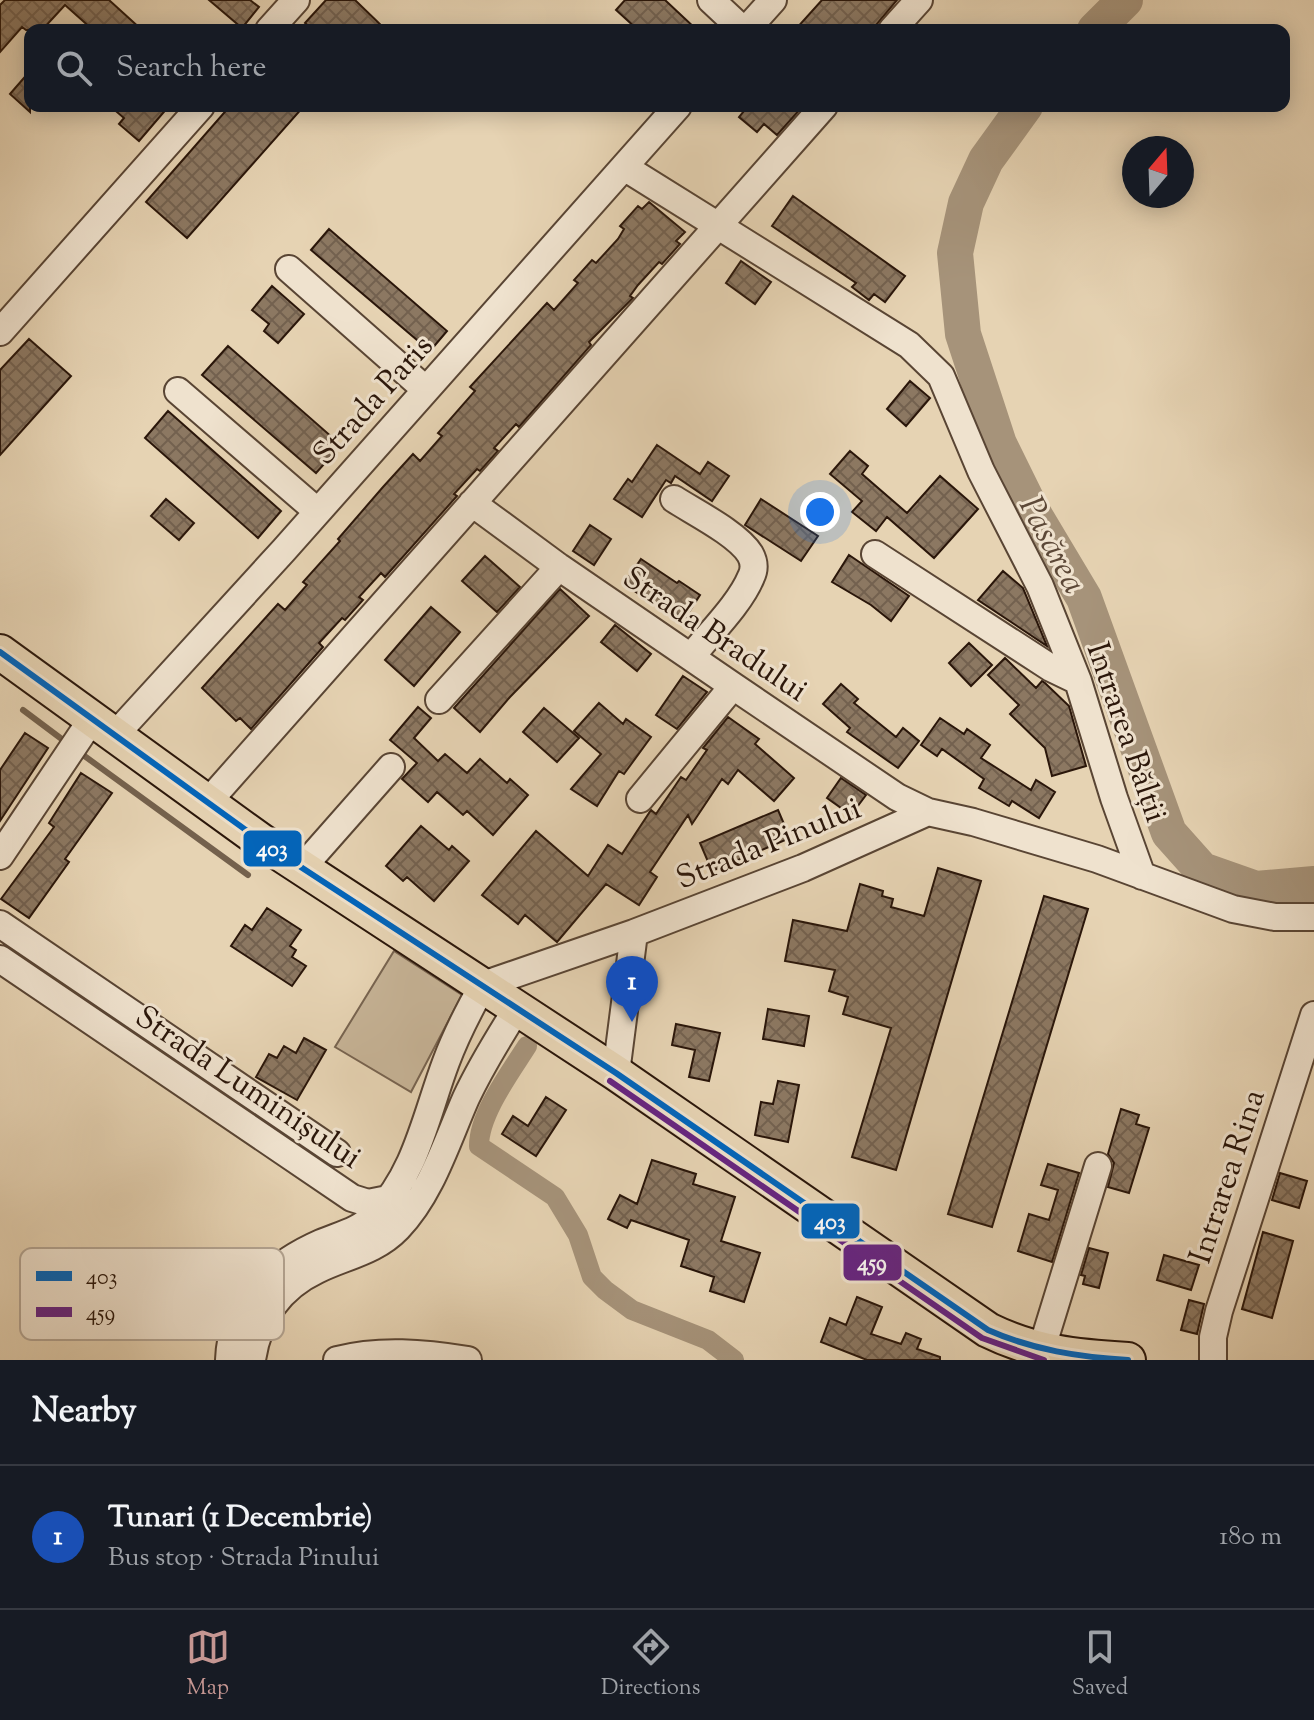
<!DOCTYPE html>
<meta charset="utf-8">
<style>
:root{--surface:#171b24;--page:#242831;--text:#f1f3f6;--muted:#9ea1a6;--line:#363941;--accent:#c59692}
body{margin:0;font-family:"Sorts Mill Goudy",serif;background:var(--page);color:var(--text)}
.compass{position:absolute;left:1122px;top:136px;width:72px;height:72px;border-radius:50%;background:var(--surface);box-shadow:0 4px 20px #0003;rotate:19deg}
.you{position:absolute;left:820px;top:512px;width:28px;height:28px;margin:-20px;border:6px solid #fff;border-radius:50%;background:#1a73e8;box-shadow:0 0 0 12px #1a73e833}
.badge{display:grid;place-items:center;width:52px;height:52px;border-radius:50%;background:var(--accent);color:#fff;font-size:26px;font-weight:700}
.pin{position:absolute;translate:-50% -66px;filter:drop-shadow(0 2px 4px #0008)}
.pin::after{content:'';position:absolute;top:42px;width:28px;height:24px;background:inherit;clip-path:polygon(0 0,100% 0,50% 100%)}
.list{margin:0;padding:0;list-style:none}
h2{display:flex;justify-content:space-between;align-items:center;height:104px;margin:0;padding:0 32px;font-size:34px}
h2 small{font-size:26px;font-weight:400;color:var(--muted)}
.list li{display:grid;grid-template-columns:52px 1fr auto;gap:24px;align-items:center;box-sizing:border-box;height:144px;padding:0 32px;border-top:2px solid var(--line)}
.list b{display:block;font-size:30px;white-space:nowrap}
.list p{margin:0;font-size:26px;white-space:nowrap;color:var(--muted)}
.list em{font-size:26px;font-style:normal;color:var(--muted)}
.icon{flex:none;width:44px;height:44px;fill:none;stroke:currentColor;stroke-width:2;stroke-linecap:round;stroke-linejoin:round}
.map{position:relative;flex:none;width:1314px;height:1360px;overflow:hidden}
.search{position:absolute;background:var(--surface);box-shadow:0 4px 20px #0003;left:24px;right:24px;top:24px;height:88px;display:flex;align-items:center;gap:20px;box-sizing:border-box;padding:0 28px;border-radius:16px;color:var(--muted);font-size:30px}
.sheet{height:248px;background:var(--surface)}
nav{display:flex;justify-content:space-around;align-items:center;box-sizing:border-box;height:112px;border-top:2px solid var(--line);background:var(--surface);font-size:22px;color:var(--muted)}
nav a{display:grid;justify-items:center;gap:4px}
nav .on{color:var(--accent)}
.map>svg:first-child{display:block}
.park{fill:#c6b396;stroke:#786450;stroke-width:2}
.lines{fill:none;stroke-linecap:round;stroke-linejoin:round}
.stream{stroke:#74614d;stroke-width:6}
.canal{stroke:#a6937a;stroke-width:20}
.river{stroke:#a6937a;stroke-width:36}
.building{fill:url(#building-cross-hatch);stroke:#2a160a;stroke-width:2}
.minor-casing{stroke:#594534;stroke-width:30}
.major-casing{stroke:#2a160a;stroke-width:38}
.minor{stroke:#efe2ce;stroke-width:26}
.major{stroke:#e6d3b3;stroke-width:34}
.bus-1-casing{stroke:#efe2ce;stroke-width:12}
.bus-2-casing{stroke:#efe2ce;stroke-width:12}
.bus-1{stroke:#0065bd;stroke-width:6}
.bus-2{stroke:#662483;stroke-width:6}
.labels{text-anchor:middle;stroke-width:6;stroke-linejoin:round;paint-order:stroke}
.street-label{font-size:32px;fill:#2a160a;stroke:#efe2ce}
.water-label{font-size:34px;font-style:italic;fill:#5c4837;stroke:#efe2ce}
.key{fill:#efe2ce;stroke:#b4a593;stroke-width:2}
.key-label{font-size:22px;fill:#2a160a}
.line-badge{stroke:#efe2ce;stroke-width:3}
.badge-label{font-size:22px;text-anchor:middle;font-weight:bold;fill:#fff}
</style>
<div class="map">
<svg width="1314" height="1360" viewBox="0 0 1314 1360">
<defs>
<pattern id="building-cross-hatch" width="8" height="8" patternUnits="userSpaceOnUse" patternTransform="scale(2)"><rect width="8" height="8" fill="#8c7862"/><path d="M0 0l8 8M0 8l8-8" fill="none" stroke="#73614f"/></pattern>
</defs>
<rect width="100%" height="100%" fill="#e6d3b3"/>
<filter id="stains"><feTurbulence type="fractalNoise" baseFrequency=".0025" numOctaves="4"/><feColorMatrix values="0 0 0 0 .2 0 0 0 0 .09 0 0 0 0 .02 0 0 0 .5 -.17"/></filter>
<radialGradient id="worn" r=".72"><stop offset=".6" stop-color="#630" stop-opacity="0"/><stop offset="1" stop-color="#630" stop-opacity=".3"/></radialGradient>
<path class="park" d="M394 951 462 995 411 1092 335 1047Z"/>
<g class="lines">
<path class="stream" d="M23 710 67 743
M79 752 248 875"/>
<path class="canal" d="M527 1046C510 1073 479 1114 479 1146L555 1197 578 1235 592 1277 605 1290 632 1310 708 1340 734 1360"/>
<path class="river" d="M1095 30 1125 0
M1025 106 986 160 966 203 955 253 963 334 999 444 1032 511 1084 598 1169 833 1202 870 1256 889 1314 884"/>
</g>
<path class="building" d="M5 0H109L142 30H93L65 5 42 30H26L22 27 0 52V5Z
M209 0H250L259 7 242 28Z
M326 0H355L386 30H313L305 23Z
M625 0H665L697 30H638L616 10Z
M822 0H897L872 30H795Z
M30 71V112L10 94Z
M110 106H169L139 141 119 124 124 118Z
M230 106H304L187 238 146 202Z
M748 106H803L777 135 764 124 757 132 739 117Z
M793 196 905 276 885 302 874 294 869 300 852 287 856 283 772 226Z
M649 202 685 232 676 241 680 244 662 264 659 262 638 285 630 296 633 298 589 342 591 345 519 427 516 424 494 448 498 451 480 471 477 469 454 494 457 496 385 577 381 573 359 597 363 600 345 620 342 618 319 643 323 647 251 729 240 718 236 721 202 688 278 604 285 610 307 585 303 582 340 541 338 539 383 487 413 454 420 461 442 436 438 433 475 391 470 387 547 303 554 310 578 283 574 280 592 260 596 263 618 239 624 229 620 226 638 206 642 209Z
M329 229 447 331 430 351 311 250Z
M741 261 771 282 755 304 726 283Z
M272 286 304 314 278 343 264 331 269 324 252 310Z
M29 339 71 376 0 455V370Z
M228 346 341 445 316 473 202 375Z
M910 381 930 398 906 426 887 409Z
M168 411 281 511 258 538 145 438Z
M657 445 700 474 708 462 729 476 712 501 675 476 671 483 666 480 642 517 614 499 628 479 632 482Z
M850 451 868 466 862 474 907 513 940 476 978 509 934 558 887 517 876 531 852 512 862 501 830 474Z
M166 499 194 523 179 540 151 516Z
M761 499 818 536 801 561 745 525Z
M590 525 611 539 594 565 573 551Z
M849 555 909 596 891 621 871 605 832 582Z
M485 556 520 587 497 612 462 581Z
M641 559 677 583 679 581 700 595 682 623 624 584Z
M1003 571 1023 588 1047 646 978 600Z
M560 589 589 616 510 697 480 732 454 708Z
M431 607 460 632 414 686 385 660Z
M615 625 651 654 637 671 601 642Z
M969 643 992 665 971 686 949 663Z
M1005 658 1036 688 1042 681 1045 683 1069 706 1086 766 1052 776 1045 748 1010 714 1019 705 988 675Z
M683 676 707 692 677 729 656 715Z
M841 684 858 699 854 703 896 737 903 728 919 741 898 768 847 732 850 728 823 704Z
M599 703 623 724 626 719 651 737 624 774 619 771 597 806 571 789 601 754 574 731Z
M418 707 431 718 414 738 438 761 445 754 467 773 480 759 507 783 510 779 528 795 493 835 467 811 463 815 437 792 428 802 402 779 417 763 390 740Z
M544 708 579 738 557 762 523 732Z
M728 717 759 739 755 744 794 778 774 801 738 770 728 784 722 779 692 824 688 815 650 872 657 877 639 905 606 884 557 942 525 915 518 924 482 895 536 831 588 876 608 845 622 854 651 810 656 814 681 777 686 780 707 750 703 748Z
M940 718 964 734 967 729 990 745 981 758 1031 790 1036 780 1055 792 1039 818 1012 801 1009 806 979 788 984 779 942 749 937 756 921 745Z
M25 733 48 748 0 821V770Z
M81 773 112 793 65 859 69 862 29 918 1 899 54 827 49 823Z
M841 778 866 795 851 815 827 798Z
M778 810 790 838 712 871 700 843Z
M421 826 449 850 452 846 469 861 434 901 407 877 403 881 386 866Z
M938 868 981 881 896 1170 852 1157 891 1028 843 1014 848 997 829 991 835 970 785 961 793 920 847 931 860 884 883 891 882 896 893 899 891 907 924 916Z
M1044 896 1088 909 992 1227 948 1214Z
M267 908 301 930 290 946 296 950 292 957 306 966 292 986 231 946 245 925 252 930Z
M768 1009 809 1016 804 1046 763 1039Z
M676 1024 720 1033 709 1081 689 1077 695 1050 672 1045Z
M304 1038 326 1050 297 1100 256 1077 269 1054 277 1058 284 1046 296 1053Z
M778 1081 799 1085 788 1142 755 1135 761 1102 773 1104Z
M546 1097 566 1110 536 1156 502 1134 513 1116 528 1126Z
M1121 1109 1139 1115 1136 1124 1149 1128 1129 1193 1108 1187 1114 1163 1108 1154Z
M652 1160 696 1174 693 1184 735 1197 721 1241 760 1253 744 1302 710 1291 714 1277 681 1266 689 1240 631 1220 627 1228 608 1219 620 1195 637 1204Z
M1048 1164 1079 1173 1052 1262 1018 1251 1029 1214 1049 1220 1058 1190 1041 1185Z
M1280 1173 1307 1181 1299 1208 1272 1200Z
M1263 1232 1293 1241 1272 1318 1242 1309Z
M1089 1248 1108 1253 1099 1288 1083 1284 1085 1276 1081 1275Z
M1164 1255 1199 1265 1191 1290 1157 1280Z
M857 1297 882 1307 871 1334 901 1344 906 1333 921 1339 917 1349 940 1357V1360H867L821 1342 830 1318 846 1325Z
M1189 1300 1204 1304 1197 1334 1181 1330Z"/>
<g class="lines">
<defs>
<path id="minor" d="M711 0 743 30
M269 30 296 0
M746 30 773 0
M892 30 919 0
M624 167 909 345 941 376 981 471 1040 586 1078 681 1114 798 1142 876
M289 269 425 389
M0 332 201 106
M178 391 317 511
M674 499C694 512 738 534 750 554 754 561 755 569 751 577 740 604 709 634 691 657
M472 503 559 567 733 686 897 797 928 812 973 822 1097 859 1233 909 1275 917H1314
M875 554 1051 668 1078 681
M439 700 559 567
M115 735 284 550 678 106
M640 799 733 686
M207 803 824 106
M0 856 92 719
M301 869 391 767
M0 924 337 1153
M0 959 352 1198 368 1203 388 1199
M616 1073 634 933
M1041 1351 1098 1166
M229 1360C231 1302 271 1265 321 1243 340 1235 360 1231 375 1215 416 1174 426 1115 446 1062 456 1035 469 1010 483 985L634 933 803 868 928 812
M252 1360C258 1319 279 1288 317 1270 345 1256 375 1252 398 1228 431 1194 447 1141 466 1098 481 1066 499 1037 518 1007
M337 1360C380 1349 424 1353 468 1360
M1213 1360V1337L1219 1311 1314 1015"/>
<path id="major" d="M0 652 261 841 616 1073 988 1330C1035 1353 1076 1357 1128 1360"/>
</defs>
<use href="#minor" class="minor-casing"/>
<use href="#major" class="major-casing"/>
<use href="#minor" class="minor"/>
<use href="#major" class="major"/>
<defs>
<path id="bus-1" d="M0 652 261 841 616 1073 988 1330C1033 1350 1079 1357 1128 1360"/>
<path id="bus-2" d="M610 1081 982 1338 1044 1360"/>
</defs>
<use href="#bus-1" class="bus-1-casing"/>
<use href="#bus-2" class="bus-2-casing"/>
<use href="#bus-1" class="bus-1"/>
<use href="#bus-2" class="bus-2"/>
</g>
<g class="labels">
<g class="street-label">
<text transform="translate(372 399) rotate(-48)" y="11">Strada Paris</text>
<text transform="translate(716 633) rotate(34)" y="11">Strada Bradului</text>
<text transform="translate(1128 732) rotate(71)" y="11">Intrarea Bălții</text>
<text transform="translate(768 842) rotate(-22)" y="11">Strada Pinului</text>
<text transform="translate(249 1086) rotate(34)" y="11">Strada Luminișului</text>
<text transform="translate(1226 1176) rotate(-72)" y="11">Intrarea Rina</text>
</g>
<g class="water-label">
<text transform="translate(1054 544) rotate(62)" y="12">Pasărea</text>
</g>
</g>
<rect x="20" y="1248" width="264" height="92" rx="12" class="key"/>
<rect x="36" y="1271" width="36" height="10" fill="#0065bd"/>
<rect x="36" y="1307" width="36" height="10" fill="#662483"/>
<g class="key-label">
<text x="86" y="1284">403</text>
<text x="86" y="1320">459</text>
</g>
<g class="line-badge">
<rect x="242" y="829" width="61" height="39" rx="8" fill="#0065bd"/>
<rect x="800" y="1202" width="61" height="38" rx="8" fill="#0065bd"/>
<rect x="842" y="1243" width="61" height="39" rx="8" fill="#662483"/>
</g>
<g class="badge-label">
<text x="272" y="856">403</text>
<text x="830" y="1229">403</text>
<text x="872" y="1270">459</text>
</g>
<rect width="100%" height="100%" filter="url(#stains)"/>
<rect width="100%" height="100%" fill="url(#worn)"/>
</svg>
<svg class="compass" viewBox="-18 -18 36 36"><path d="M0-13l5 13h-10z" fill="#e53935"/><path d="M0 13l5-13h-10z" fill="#9ea1a6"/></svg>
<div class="you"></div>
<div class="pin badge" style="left:632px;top:1022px;background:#1a4fb4">1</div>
<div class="search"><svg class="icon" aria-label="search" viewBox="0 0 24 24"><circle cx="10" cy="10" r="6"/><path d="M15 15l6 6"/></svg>Search here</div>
</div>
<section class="sheet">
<h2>Nearby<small></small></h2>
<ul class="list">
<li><span class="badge" style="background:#1a4fb4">1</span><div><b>Tunari (1 Decembrie)</b><p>Bus stop · Strada Pinului</p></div><em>180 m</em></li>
</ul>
</section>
<nav>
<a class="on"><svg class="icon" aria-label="map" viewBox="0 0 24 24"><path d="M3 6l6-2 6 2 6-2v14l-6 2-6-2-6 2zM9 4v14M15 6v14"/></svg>Map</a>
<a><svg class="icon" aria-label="directions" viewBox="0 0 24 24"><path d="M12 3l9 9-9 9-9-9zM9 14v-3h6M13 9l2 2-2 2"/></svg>Directions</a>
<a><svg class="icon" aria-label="saved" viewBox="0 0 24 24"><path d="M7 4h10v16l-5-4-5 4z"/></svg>Saved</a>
</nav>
